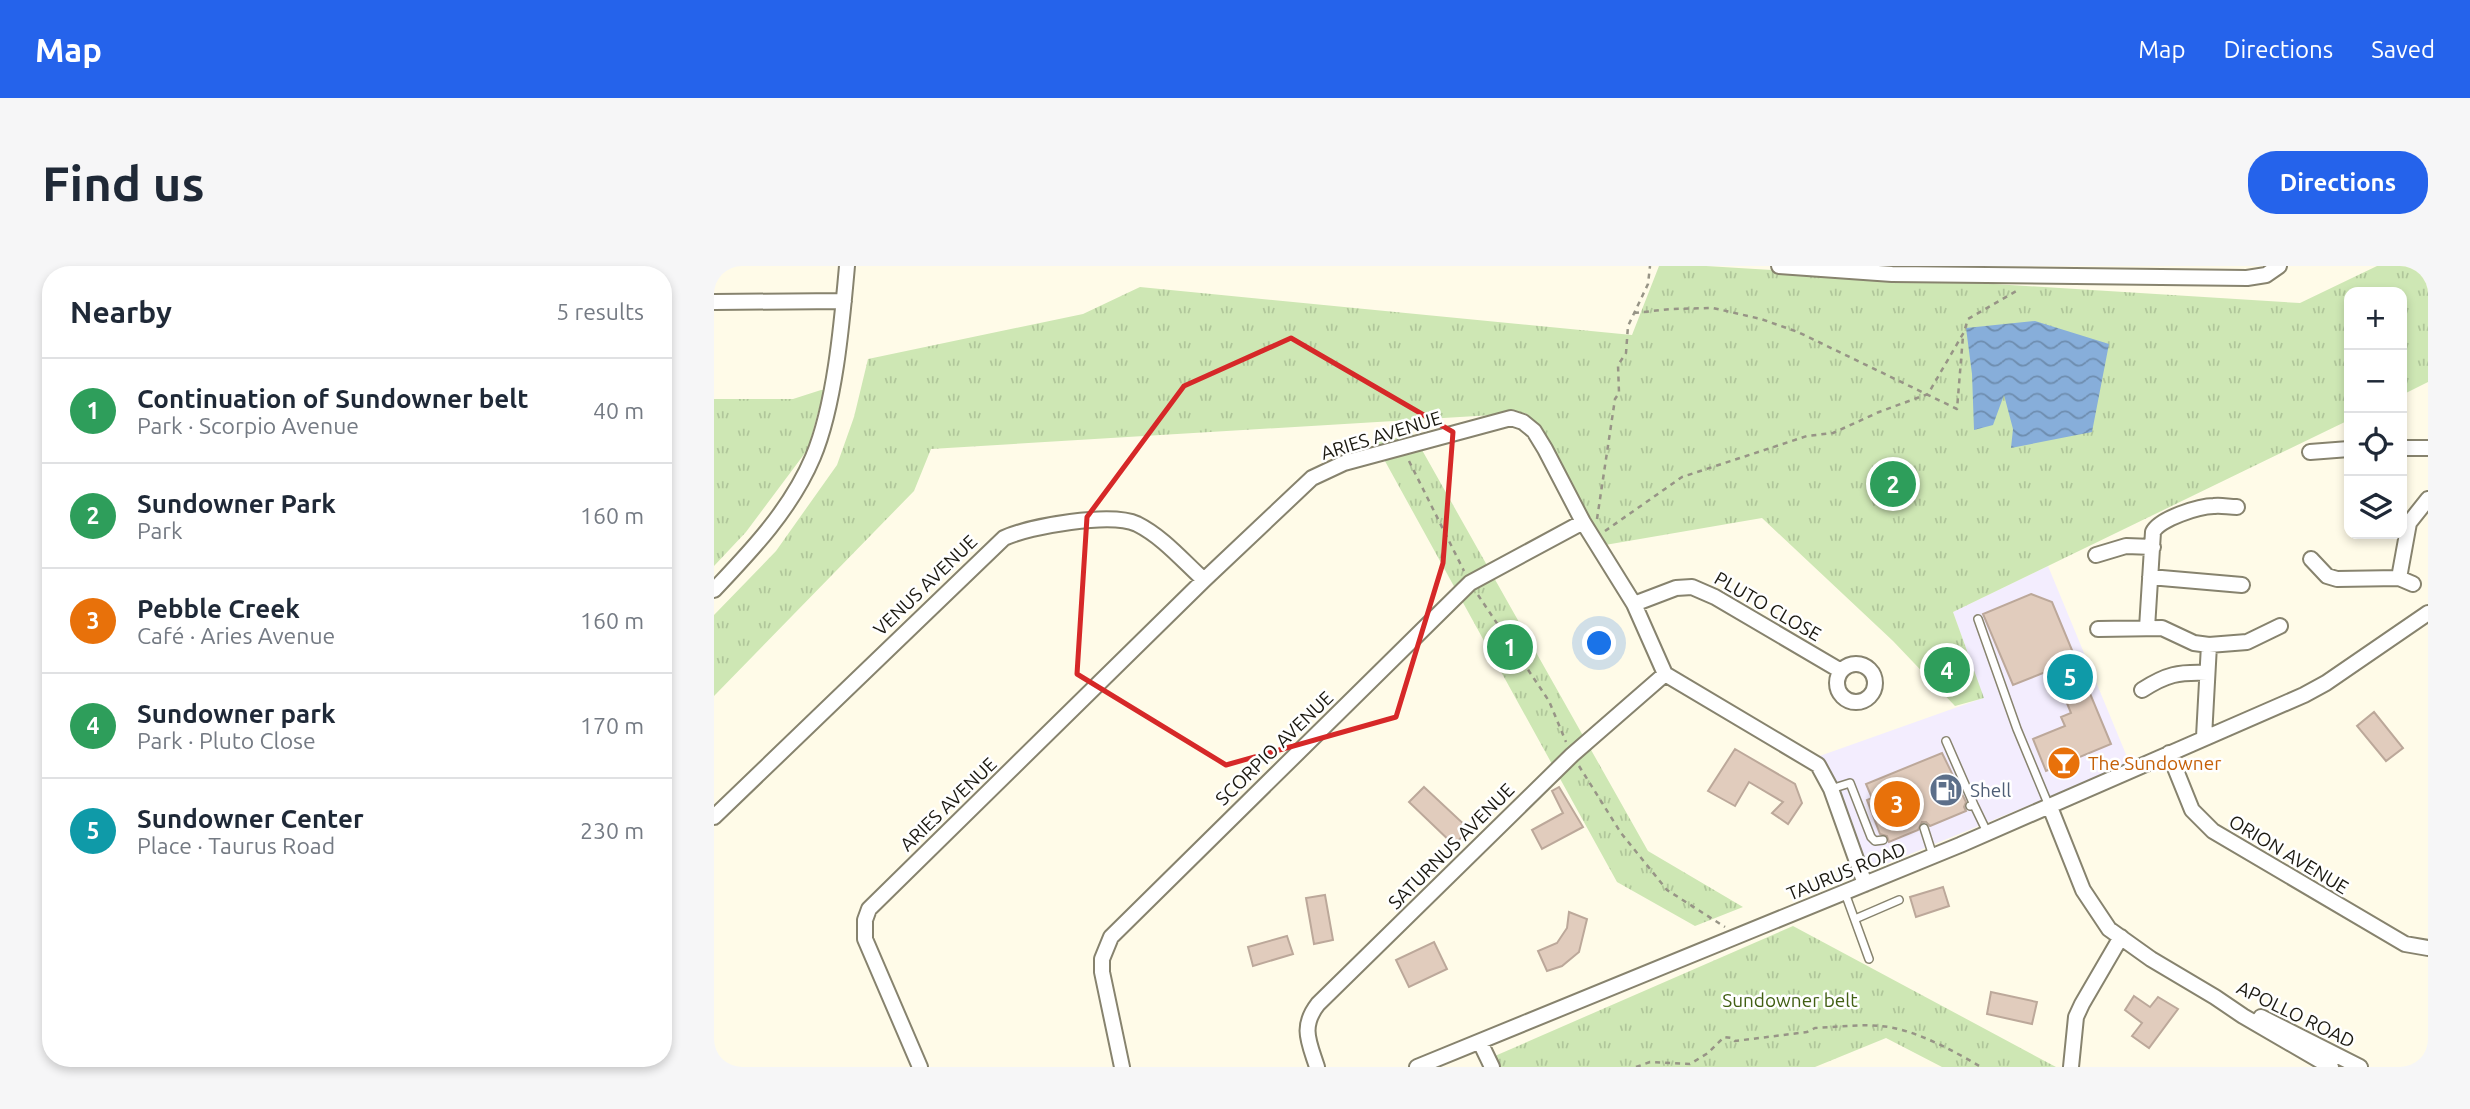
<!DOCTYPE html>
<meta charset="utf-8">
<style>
:root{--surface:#fff;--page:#f6f6f7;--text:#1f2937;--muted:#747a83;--line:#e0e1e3;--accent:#2563eb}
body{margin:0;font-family:Ubuntu,sans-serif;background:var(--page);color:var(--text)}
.controls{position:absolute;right:21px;top:21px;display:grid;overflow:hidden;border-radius:14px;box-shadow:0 4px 10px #0003}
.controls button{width:63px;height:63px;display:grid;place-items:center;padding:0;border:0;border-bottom:2px solid var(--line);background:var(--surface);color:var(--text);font:35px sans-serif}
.you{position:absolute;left:886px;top:378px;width:24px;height:24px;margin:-18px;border:5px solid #fff;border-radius:50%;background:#1a73e8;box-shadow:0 0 0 10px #1a73e833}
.badge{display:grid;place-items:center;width:46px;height:46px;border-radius:50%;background:var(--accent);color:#fff;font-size:23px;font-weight:700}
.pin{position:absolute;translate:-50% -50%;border:4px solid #fff;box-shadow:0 2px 7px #0006}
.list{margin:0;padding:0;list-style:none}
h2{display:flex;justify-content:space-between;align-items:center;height:91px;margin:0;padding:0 28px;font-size:30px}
h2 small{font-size:23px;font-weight:400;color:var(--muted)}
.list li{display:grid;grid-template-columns:46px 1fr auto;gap:21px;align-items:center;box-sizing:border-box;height:105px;padding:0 28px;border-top:2px solid var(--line)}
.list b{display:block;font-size:26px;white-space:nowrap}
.list p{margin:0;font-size:23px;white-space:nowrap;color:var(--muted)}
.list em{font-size:23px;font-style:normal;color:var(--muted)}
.icon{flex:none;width:38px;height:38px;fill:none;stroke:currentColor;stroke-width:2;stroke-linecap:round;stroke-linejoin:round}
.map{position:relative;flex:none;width:1714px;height:801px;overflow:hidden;border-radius:28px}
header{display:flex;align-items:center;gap:42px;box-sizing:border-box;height:98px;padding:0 35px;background:var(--accent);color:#fff}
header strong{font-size:33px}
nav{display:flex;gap:38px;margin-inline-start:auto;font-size:24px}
.intro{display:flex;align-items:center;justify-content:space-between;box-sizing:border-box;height:168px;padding:0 42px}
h1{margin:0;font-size:49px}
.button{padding:18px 32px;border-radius:28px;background:var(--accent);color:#fff;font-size:24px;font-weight:700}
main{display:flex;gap:42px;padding:0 42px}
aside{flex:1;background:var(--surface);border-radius:28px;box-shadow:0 4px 10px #0003}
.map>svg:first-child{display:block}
.commercial{fill:#f3edfe}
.park{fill:url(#park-tufts)}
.water{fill:url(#water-waves)}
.building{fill:#e1ccbd;stroke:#bca89a;stroke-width:2}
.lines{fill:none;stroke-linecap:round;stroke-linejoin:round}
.service-casing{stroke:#87836e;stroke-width:10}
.minor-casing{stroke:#87836e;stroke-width:18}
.path{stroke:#979486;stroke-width:2.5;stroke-dasharray:5 5;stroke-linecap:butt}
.service{stroke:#fff;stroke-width:7}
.minor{stroke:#fff;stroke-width:14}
.marked{fill:none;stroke:#d62828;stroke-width:5;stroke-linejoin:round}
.labels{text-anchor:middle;stroke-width:5;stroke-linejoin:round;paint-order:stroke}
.street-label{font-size:19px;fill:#1b1911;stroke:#fff}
.food-label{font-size:19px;fill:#c56008;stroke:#fff;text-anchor:start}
.service-label{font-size:19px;fill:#4e5e75;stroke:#fff;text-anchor:start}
.park-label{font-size:19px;fill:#415f13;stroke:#fff}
</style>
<header>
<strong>Map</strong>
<nav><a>Map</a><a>Directions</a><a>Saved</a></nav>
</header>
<div class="intro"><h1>Find us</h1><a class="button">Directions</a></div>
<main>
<aside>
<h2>Nearby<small>5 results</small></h2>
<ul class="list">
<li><span class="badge" style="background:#2e9e5b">1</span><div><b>Continuation of Sundowner belt</b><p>Park · Scorpio Avenue</p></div><em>40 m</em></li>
<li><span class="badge" style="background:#2e9e5b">2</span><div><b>Sundowner Park</b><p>Park</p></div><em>160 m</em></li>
<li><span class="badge" style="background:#e8710a">3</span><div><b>Pebble Creek</b><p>Café · Aries Avenue</p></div><em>160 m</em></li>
<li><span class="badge" style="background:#2e9e5b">4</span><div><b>Sundowner park</b><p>Park · Pluto Close</p></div><em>170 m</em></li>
<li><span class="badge" style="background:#0f9aa8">5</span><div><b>Sundowner Center</b><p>Place · Taurus Road</p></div><em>230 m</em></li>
</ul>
</aside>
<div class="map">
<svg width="1714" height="801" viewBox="0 0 1714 801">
<defs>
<pattern id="park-tufts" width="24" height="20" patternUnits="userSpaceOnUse" patternTransform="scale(1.75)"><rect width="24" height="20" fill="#cee7b4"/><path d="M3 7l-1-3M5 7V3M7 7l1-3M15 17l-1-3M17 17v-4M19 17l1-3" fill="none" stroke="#b0c69a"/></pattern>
<pattern id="water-waves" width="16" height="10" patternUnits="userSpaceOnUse" patternTransform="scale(1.75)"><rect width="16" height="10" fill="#87aeda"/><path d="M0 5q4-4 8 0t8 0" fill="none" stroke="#6e8daf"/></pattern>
</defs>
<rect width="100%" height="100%" fill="#fffbe8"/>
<path class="commercial" d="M1334 300 1416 498 1145 609 1100 492 1269 432 1239 346Z"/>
<path class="park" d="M945 0H992L1586 37 1663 0H1714V116L1688 129V26H1635V154L1239 346 1270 432 1241 440 1179 375 1048 252 891 279 812 147 217 183 200 225 0 430V349L62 285 123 199 140 151 154 93 369 48 426 21 918 69Z
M107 124H110L94 183 32 266 0 300V133H79Z
M699 168 934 585 1029 641 981 660 903 616 661 177Z
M1079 660 1342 801H1228L1172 772 1101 801H771L767 796Z"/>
<path class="water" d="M1321 55 1395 78 1378 166 1297 182 1299 163 1290 129 1279 159 1260 164 1258 108 1252 62Z"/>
<path class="building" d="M1317 328 1338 336 1397 478 1332 505 1319 473 1351 460 1347 451 1357 447 1339 403 1299 419 1269 348Z
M1660 446 1689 482 1672 495 1643 460Z
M1021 483 1081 518 1088 537 1074 558 1058 547 1069 536 1035 516 1021 540 994 525Z
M1228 487 1252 536 1250 541 1252 545 1216 560 1212 556H1208L1204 564 1175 576 1173 570 1166 568 1153 534 1158 532 1152 518Z
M710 521 755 563 740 579 695 536Z
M845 521 869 561 828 583 818 564 849 547 838 525Z
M1229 621 1235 640 1202 651 1196 631Z
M611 629 619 674 600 678 592 632Z
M855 646 873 653 865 686 848 700 833 705 824 685 843 677 853 662Z
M573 670 579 688 539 700 534 681Z
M720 676 733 703 695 721 682 694Z
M1277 726 1323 736 1318 758 1273 748Z
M1420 730 1436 741 1444 731 1464 743 1435 782 1418 770 1428 757 1411 744Z"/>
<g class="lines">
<defs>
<path id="service" d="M1264 353 1303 463 1335 540
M1232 475 1260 539 1256 540
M1117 523 1136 517 1157 571 1161 575 1169 574
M1260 539 1273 566
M1210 562 1219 590
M1131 627 1155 693
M1141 653 1185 634"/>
<path id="minor" d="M1065 0 1178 8 1533 12 1552 9 1565 0
M0 36 130 35
M1688 182H1714
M1596 186 1635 183
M1382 289 1412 280 1439 281
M1597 293 1613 310 1623 313 1685 312
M1436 311 1528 319
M1699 318 1685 312 1695 257 1714 233
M0 324C38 284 77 243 99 191 121 139 128 56 133 0
M920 338 962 322 978 321 1001 331 1127 405
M1433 362 1439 266C1445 253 1485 240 1500 240 1507 239 1515 241 1523 241
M1384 363 1448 362 1480 377 1495 379
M1123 417a19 19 0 1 1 38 0a19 19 0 1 1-38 0Z
M1428 424C1453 408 1464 406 1493 407
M1490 471 1495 379 1533 376 1566 360
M1455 487 1478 544 1499 565 1691 678 1714 682
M1336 541 1369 624 1395 663 1437 693 1501 731 1529 750 1617 801
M0 551 290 272C316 260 397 246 423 258 449 271 469 295 490 314
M1547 751 1646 801
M766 776 778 801
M206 801 151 673V654L155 643 490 314 598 212 630 197 797 152 809 156 820 165 831 183 869 256 920 338 951 408 1104 499 1117 523 1151 618
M408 801 388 706V693L397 671 756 317 869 256
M603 801C595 776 586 761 604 738L858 489 951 408
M703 801 1246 579 1590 429 1612 417 1714 347
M1357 801 1362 751 1368 738 1407 671"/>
</defs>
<use href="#service" class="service-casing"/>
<use href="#minor" class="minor-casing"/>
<path class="path" d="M920 47 957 43 999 42 1047 53 1084 66 1243 143 1249 70
M695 195 750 305
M883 253 901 133 905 127 904 99 912 87 914 60 934 18 936 0
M891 265 968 211 1093 170 1119 167 1165 146 1214 128 1250 66 1254 53 1304 24
M764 329 835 435 852 476
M865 500 907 567 953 624 1011 661
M922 801 936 796 976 798 994 787 1010 771 1018 772 1021 775 1093 766 1101 762C1123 761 1145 758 1167 760 1200 763 1238 784 1267 801"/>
<use href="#service" class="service"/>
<use href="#minor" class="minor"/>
</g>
<path class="marked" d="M577 72 739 166 729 297 682 451 512 499 363 408 373 251 470 120Z"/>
<defs>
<symbol id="bar-disc" viewBox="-11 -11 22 22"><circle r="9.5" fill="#e8710a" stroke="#fff"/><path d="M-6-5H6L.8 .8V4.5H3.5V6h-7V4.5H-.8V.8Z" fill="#fff"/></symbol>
<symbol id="fuel-disc" viewBox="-11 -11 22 22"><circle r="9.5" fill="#5c6f8a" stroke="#fff"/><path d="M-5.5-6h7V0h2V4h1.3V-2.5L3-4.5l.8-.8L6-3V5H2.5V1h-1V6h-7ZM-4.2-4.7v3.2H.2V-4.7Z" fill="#fff"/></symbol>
</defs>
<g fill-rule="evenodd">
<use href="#bar-disc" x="1331" y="478" width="38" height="38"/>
<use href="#fuel-disc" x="1213" y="505" width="38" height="38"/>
</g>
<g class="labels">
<g class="street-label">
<text transform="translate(667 169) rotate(-17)" y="7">ARIES AVENUE</text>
<text transform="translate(211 319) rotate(-44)" y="7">VENUS AVENUE</text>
<text transform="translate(1054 340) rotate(30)" y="7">PLUTO CLOSE</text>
<text transform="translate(560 482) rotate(-44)" y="7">SCORPIO AVENUE</text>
<text transform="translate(234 538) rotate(-44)" y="7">ARIES AVENUE</text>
<text transform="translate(737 580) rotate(-45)" y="7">SATURNUS AVENUE</text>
<text transform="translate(1575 588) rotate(31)" y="7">ORION AVENUE</text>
<text transform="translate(1132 605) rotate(-22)" y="7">TAURUS ROAD</text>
<text transform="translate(1582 748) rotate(26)" y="7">APOLLO ROAD</text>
</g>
<g class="food-label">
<text x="1374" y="504">The Sundowner</text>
</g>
<g class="service-label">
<text x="1256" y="531">Shell</text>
</g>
<g class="park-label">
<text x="1076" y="741">Sundowner belt</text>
</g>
</g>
</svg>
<div class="controls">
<button>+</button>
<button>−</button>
<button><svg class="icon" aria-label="locate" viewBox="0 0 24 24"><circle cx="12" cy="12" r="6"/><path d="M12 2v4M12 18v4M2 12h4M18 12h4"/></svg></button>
<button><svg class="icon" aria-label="layers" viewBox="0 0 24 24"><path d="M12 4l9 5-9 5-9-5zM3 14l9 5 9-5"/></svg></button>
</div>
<div class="you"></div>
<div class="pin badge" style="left:796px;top:381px;background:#2e9e5b">1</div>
<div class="pin badge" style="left:1179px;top:218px;background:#2e9e5b">2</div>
<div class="pin badge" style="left:1183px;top:538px;background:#e8710a">3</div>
<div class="pin badge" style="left:1233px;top:404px;background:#2e9e5b">4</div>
<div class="pin badge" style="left:1356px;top:411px;background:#0f9aa8">5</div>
</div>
</main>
